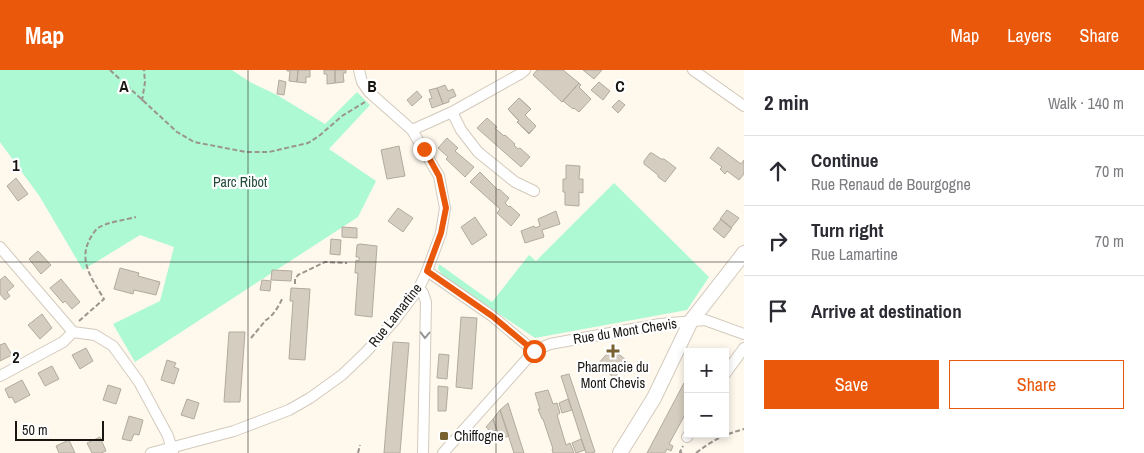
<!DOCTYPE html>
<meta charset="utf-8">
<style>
:root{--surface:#fff;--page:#f2f2f3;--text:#2b2b33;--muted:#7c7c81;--line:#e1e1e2;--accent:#ea580c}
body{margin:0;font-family:"Archivo Narrow",sans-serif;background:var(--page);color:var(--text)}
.controls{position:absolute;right:15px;bottom:15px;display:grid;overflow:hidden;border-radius:0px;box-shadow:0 2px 8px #0003}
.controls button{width:45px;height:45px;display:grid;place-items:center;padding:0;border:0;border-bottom:1px solid var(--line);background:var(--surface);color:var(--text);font:25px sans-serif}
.scale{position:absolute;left:15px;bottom:12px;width:89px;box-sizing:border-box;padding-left:5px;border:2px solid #191612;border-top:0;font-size:14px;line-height:18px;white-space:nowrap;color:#191612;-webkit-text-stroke:4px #fff;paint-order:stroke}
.stop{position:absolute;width:15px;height:15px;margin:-11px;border:4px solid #ea580c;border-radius:50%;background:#fff}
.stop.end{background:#ea580c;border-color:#fff;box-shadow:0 1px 5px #0008}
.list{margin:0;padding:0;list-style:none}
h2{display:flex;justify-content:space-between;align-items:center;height:65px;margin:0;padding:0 20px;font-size:21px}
h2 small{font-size:16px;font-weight:400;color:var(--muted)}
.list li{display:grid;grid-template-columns:32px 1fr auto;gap:15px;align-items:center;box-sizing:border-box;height:70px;padding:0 20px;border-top:1px solid var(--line)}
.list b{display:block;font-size:19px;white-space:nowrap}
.list p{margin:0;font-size:16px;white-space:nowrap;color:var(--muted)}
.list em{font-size:16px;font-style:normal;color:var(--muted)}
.actions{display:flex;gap:10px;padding:15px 20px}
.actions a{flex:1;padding:11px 0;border:1px solid var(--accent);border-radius:0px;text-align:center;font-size:18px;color:var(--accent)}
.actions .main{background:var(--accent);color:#fff}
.icon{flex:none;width:28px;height:28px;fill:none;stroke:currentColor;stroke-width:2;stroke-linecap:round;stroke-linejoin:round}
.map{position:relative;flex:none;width:744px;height:383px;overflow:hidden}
header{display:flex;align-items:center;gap:30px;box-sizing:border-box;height:70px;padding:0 25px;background:var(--accent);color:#fff}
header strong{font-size:24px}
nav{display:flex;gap:28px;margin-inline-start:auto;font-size:18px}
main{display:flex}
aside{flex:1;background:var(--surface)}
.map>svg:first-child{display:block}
.green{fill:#adf9d4}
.building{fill:#d5cdbf;stroke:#b2aa9d}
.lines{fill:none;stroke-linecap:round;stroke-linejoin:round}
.street-casing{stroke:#d3cabd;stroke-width:12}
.secondary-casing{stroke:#d3cabd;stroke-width:16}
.path{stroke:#9a958d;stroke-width:2;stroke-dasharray:5 2.5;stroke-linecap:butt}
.street{stroke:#fff;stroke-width:10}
.secondary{stroke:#fff;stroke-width:14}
.oneway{stroke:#989694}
.route{stroke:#ea580c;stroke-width:6}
.grid{fill:none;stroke:#191612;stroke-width:1;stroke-opacity:0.55}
.poi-dot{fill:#786231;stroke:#fff;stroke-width:2}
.labels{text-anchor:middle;stroke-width:4.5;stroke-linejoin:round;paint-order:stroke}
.park-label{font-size:14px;fill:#224b39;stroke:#fff}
.street-label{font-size:14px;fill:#191612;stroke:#fff}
.poi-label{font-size:14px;fill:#191612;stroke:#fff}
.grid-label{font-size:16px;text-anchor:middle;font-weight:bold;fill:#191612;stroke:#fff;stroke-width:4.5;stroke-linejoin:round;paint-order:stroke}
</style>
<header>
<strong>Map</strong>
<nav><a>Map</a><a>Layers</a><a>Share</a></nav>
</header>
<main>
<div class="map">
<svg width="744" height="383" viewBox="0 0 744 383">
<rect width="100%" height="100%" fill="#fef8ed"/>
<path class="green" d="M0 0H232L250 12 277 25 325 54 357 22 370 35 329 79 376 111 358 147 135 292 113 254 160 231 174 177 140 165 83 200 40 127 0 72Z
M614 113 709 207 687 240 535 268 443 206 438 199 439 194 492 232 529 185 536 191Z"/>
<path class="building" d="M287 0H298L297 12 289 11 290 1H287Z
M298 0H310V7H306V13L297 12Z
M324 0H335V13L327 14V4H324Z
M335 0H346V3H343L344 12 335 13Z
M537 0H563L579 13 562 32 533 5Z
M583 0H602L594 9Z
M279 10 286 12 284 25 277 24Z
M599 12 610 21 603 30 591 20Z
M579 13 581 15 579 17 591 29 579 42 574 38 573 39 563 31Z
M445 15 448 21 453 19 456 26 449 29V32L443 34 437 18Z
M437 18 443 34 432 38 429 29 432 28 429 20Z
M417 21 422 27 412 36 407 30Z
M519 28 531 39 525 45 536 56 529 63 517 52 519 51 508 39Z
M519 28 531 39 525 45 536 56 529 64 517 52 519 51 508 39Z
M619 30 625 35 618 43 612 37Z
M487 48 497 57 495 58 504 66 505 65 515 74 514 75 518 79 520 78 530 87 521 97 477 58Z
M447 68 458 78 455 81 474 97 465 107 446 89 448 87 438 78Z
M399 76 405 106 387 109 381 80Z
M718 77 741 94 744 90V104L739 110 727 101 725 104 720 99 722 97 710 88Z
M650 83H652L661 89H664L676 98 665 112 658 107V105L644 94V91Z
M566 95 580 96 579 109H583V123L579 122V136L565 135V122H563V109H566Z
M480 102 498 120 499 119 509 128 505 133 509 137 510 136 520 145 511 156 497 143 500 139 470 112Z
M16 108 28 124 18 131 7 116Z
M398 138 413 148 403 162 388 151Z
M727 140 739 148 731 158 720 149Z
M556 141 560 154 542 160 544 167 525 173 521 161 534 156 535 158 540 156 538 149Z
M475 147 487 165 472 175 461 157Z
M721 149 732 158 724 168 713 159Z
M342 157 357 158V168L342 167Z
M331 169 341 170 340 185 330 184Z
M360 174 377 176 372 247 355 245 358 203H355V202L356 190 359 191V187H356L357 175Z
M38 181 51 195 41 204 29 189Z
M120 198 139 203 138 206 160 212 156 225 134 220 133 224 114 219Z
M272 200 292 201 291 211 271 210Z
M5 206 14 216 7 222 10 226 5 230 0 224V210Z
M61 209 80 232 72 239 65 231 63 233 50 218Z
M262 210 271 211 270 221 260 220Z
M291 218 310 219 305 290 289 289 293 231H290Z
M42 244 52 258 40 269 28 255Z
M461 247 477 248 472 319 456 317Z
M229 262H245L240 332H224Z
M393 272 409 273 400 383H384Z
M5 273 12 285 0 291V275Z
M86 278 93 291 80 299 72 285Z
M612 278 628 292 614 308 598 294Z
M439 284 449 285 447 309 437 308Z
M167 290 176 293 174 297 179 299 174 314 161 310Z
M52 296 59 309 45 316 38 303Z
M569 304 595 382 591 383H586L561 306Z
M22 310 30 325 15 333 12 327 9 328 5 319Z
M684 313 688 315V341H687L669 374 673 376 671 381 667 379 665 383H647Z
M108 315 121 319 116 334 103 330Z
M438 316 448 317 446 341H438Z
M548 320 553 334 557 333 560 343 557 345 566 375 570 373 574 383H553L552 379H553L543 349H542L538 339H540L535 323Z
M187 329 199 333 194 349 181 345Z
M568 329 572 340 562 343 559 333Z
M508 333 524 383H514L500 340Z
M500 340 509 366 500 369 493 349Z
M129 346 143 350 139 365 134 364 131 371 122 369Z
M493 349 497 360 491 362 486 357Z
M100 367 106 381 101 383H92L87 373Z
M581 369 585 380 576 383 572 373Z
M69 370 75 383H59L56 376Z"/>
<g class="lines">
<defs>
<path id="street" d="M693 0 744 36
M452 42 461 60 478 82 515 112 534 121
M412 60 452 42 520 4 525 0
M0 177 73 262 95 265 113 276 139 312 168 366 173 383
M427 201 492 246 534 281
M419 218 423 223 426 232 423 383
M725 304 744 278
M0 306 63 272 73 262
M687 367 689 364
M151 383 234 361 289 340 310 328 342 305 365 283 395 250 419 218 427 201 441 163 445 138 439 106 412 60 369 22 362 12 359 0
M443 383 534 281 550 274 660 254 705 250 744 264"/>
<path id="secondary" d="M620 383 654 328 691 251 744 183"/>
</defs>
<use href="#street" class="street-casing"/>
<use href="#secondary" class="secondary-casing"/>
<path class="path" d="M110 0 177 62 194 72 246 82H269L308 73 319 66 342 46 365 32
M142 31 145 12 144 0
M295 214V209L298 205 325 192 347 193
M79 251 104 229C92 209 77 190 91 167 93 164 95 160 98 158 107 152 125 150 136 147
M251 268 266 250C273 246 279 236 282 229
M358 383 360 375
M682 383 680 382 683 376
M696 383C713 370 723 365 744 359"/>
<use href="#street" class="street"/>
<use href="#secondary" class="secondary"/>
</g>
<defs><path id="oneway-chevron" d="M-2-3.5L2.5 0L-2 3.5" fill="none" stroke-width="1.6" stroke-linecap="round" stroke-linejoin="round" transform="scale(1.25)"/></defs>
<use class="oneway" href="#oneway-chevron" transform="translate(425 265) rotate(91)"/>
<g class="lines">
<path class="route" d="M424 79 439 106 446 138 441 163 427 201 492 246 534 281"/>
</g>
<path class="grid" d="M248 0V383M496 0V383M0 192H744"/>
<g class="poi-dot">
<path d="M610.5 273.5h5v5h5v5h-5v5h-5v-5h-5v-5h5z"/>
<rect x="439" y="361" width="10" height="10" rx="2.5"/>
</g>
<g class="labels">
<g class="park-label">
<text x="240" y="117">Parc Ribot</text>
</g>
<g class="street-label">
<text transform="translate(395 245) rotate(-52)" y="5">Rue Lamartine</text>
<text transform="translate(625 261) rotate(-9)" y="5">Rue du Mont Chevis</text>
</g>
<g class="poi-label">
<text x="613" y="302">Pharmacie du<tspan x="613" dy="16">Mont Chevis</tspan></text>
<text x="454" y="371" text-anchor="start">Chiffogne</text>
</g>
</g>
<g class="grid-label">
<text x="124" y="22">A</text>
<text x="372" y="22">B</text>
<text x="620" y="22">C</text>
<text x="16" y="101">1</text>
<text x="16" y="293">2</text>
</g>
</svg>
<div class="controls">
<button>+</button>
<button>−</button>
</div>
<div class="scale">50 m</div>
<div class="stop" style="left:534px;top:281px"></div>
<div class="stop end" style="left:424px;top:79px"></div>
</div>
<aside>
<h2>2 min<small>Walk · 140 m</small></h2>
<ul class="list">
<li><svg class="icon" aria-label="ahead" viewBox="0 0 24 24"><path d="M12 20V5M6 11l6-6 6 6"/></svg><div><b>Continue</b><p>Rue Renaud de Bourgogne</p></div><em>70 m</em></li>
<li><svg class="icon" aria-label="right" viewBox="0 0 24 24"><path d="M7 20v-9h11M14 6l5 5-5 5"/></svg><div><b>Turn right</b><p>Rue Lamartine</p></div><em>70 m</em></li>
<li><svg class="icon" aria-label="arrive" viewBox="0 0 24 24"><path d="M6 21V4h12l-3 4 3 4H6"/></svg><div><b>Arrive at destination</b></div></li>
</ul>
<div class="actions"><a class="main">Save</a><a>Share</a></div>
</aside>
</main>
